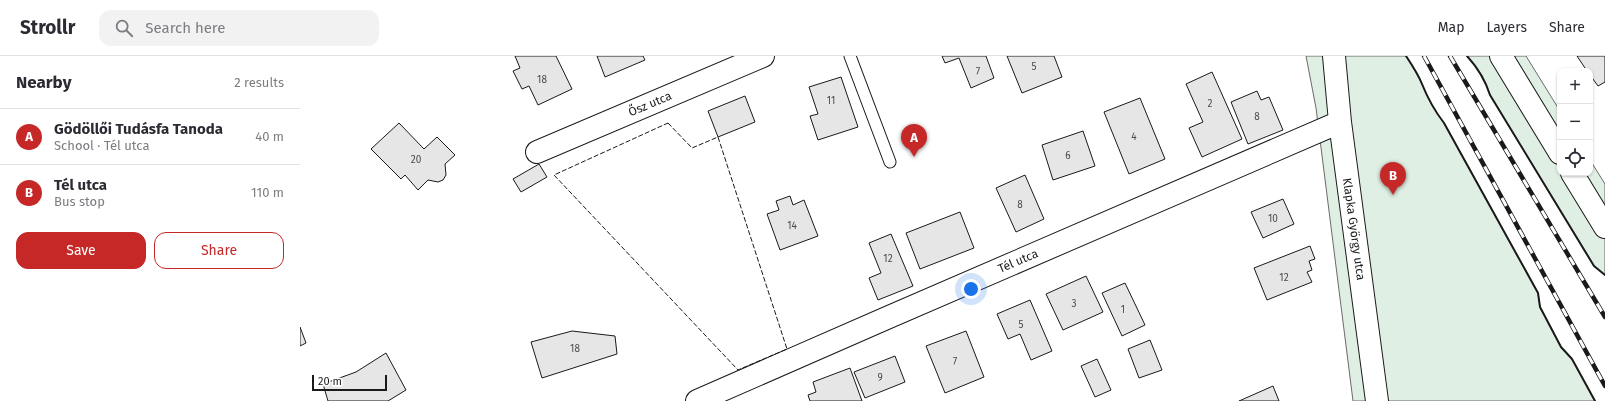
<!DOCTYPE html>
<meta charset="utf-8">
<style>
:root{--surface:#fff;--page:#f2f2f3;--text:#2b2b33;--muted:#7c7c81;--line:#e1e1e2;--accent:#c62828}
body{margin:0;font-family:"Fira Sans",sans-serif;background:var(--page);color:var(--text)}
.controls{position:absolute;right:12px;top:12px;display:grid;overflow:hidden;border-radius:8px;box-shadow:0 1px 3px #0004}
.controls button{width:36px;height:36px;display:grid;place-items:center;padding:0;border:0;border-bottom:1px solid var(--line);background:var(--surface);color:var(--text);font:20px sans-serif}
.scale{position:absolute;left:12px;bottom:10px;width:75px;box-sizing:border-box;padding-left:4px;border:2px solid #1a1a1a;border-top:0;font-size:11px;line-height:14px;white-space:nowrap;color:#1a1a1a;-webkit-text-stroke:3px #fff;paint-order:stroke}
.you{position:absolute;left:671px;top:233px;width:14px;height:14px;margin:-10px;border:3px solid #fff;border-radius:50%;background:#1a73e8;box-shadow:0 0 0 6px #1a73e833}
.badge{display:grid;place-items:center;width:26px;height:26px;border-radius:50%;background:var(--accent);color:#fff;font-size:13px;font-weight:700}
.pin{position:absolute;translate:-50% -33px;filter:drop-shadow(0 1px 2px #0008)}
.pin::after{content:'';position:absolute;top:21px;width:14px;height:12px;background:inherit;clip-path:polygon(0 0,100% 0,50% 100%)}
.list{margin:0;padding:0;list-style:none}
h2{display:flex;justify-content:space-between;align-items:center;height:52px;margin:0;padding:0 16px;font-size:17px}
h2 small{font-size:13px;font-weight:400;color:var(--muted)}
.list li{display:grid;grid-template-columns:26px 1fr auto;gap:12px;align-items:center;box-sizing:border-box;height:56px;padding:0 16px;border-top:1px solid var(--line)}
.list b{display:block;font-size:15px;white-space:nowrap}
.list p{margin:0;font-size:13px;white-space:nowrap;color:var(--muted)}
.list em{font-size:13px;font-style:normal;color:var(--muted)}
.actions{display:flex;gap:8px;padding:12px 16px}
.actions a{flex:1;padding:9px 0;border:1px solid var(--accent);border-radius:12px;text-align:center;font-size:14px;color:var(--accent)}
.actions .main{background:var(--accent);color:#fff}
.icon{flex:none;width:22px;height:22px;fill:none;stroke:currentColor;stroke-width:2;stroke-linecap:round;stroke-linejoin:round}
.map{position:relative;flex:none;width:1305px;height:345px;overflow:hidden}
header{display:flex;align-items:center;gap:24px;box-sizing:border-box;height:56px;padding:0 20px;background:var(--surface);border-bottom:1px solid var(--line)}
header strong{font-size:19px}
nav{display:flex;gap:22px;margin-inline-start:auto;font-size:14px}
.search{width:280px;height:36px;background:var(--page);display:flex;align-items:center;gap:10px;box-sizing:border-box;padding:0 14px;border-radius:12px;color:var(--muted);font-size:15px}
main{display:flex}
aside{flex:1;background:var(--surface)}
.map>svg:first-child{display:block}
.green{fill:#e0efe3;stroke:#6a6a6a}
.building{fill:#e6e6e6;stroke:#1a1a1a}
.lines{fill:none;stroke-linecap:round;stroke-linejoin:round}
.lane-casing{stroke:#1a1a1a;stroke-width:13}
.street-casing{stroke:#1a1a1a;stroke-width:24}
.lane{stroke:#fff;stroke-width:11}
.street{stroke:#fff;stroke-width:22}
.rail-casing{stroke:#1a1a1a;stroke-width:4.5}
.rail{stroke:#fff;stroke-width:3;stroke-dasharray:9;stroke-linecap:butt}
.fence{stroke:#1a1a1a;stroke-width:1;stroke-dasharray:5 2;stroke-linecap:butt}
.wall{stroke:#1a1a1a;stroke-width:2}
.labels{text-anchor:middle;stroke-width:3;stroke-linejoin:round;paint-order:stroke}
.number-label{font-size:10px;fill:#4d4d4d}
.street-label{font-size:12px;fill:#1a1a1a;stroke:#fff}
</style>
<header>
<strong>Strollr</strong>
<div class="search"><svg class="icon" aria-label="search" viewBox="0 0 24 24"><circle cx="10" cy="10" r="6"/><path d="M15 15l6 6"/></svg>Search here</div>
<nav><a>Map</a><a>Layers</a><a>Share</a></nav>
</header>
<main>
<aside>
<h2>Nearby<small>2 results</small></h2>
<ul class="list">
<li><span class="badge">A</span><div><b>Gödöllői Tudásfa Tanoda</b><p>School · Tél utca</p></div><em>40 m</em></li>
<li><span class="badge">B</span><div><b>Tél utca</b><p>Bus stop</p></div><em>110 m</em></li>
</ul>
<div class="actions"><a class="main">Save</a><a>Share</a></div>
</aside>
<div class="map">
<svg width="1305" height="345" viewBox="0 0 1305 345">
<rect width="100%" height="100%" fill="#fff"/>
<path class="green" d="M1006 0H1106C1112 9 1118 18 1122 28 1128 43 1134 54 1144 67L1238 237 1240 251 1261 291 1272 303 1295 345H1053L1016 52Z
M1167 0H1226L1260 55V117H1290V104L1305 128V219L1294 210 1190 39C1185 23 1178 12 1167 0Z"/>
<path class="building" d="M215 0H256L272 33 238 49 229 30 222 33 213 15 220 12Z
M297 0H343L345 4 305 21Z
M642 0H686L694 22 671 32 659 2 645 7Z
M707 0H754L762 21 722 37Z
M1277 0H1305V26L1298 30 1290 19V15H1287Z
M912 16 942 83 902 101 889 72 903 66 886 28Z
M541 21 558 71 518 84 510 60 518 58 509 31Z
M957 35 961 44 969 41 983 74 948 88 931 46Z
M445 40 455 66 418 81 408 55Z
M840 42 865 103 829 118 804 56Z
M99 67 124 93 137 81 155 99 145 108 146 119 143 124 138 126 128 124 118 134 105 119 101 123 71 93Z
M783 75 795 110 753 124 742 89Z
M239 108 247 121 221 136 213 123Z
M725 119 744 163 716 176 696 132Z
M490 140 493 149 504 144 518 180 480 194 467 158 479 154 476 145Z
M983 143 994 168 963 182 951 156Z
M660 156 674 192 620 213 606 177Z
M591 178 613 230 578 244 569 222 581 217 569 187Z
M1010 190 1015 203 1009 205 1012 214 1007 216 1012 226 967 244 954 212Z
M786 220 803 256 763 274 746 238Z
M825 227 845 269 822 280 802 237Z
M730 244 752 295 731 304 720 278 708 283 697 258Z
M0 271 6 287 0 290Z
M272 275 315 280 317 298 242 322 231 286Z
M666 275 684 321 645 337 626 290Z
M850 284 862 314 839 322 828 293Z
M86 297 106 334 88 345H28L23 328 56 316Z
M595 300 605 326 565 342 554 316Z
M797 303 811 334 795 341 781 310Z
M550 312 562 345H510L508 339 516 336 513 326Z
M973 330 979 345H939Z"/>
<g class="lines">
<defs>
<path id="lane" d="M550 0 590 106"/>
<path id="street" d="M1034 0 1040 66 1077 345
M1201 0 1260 97
M237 96 463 0
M1272 117 1305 171
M397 345 589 261 1040 66"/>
</defs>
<use href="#lane" class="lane-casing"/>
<use href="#street" class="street-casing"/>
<use href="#lane" class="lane"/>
<use href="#street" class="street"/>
<defs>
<path id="rail" d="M1124 0 1305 330
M1150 0 1305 261"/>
</defs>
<use href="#rail" class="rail-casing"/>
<use href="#rail" class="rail"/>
<path class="fence" d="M368 67 392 92 418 81 487 293 438 314 254 119Z"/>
<path class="wall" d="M1106 0C1112 9 1118 18 1122 28 1128 43 1134 54 1144 67L1238 237 1240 251 1261 291 1272 303 1295 345
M1167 0C1178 12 1185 23 1190 39L1294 210 1305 219"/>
</g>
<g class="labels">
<g class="number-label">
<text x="734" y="14">5</text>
<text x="678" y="19">7</text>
<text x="242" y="27">18</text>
<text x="531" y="48">11</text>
<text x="910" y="51">2</text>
<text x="957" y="64">8</text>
<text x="834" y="84">4</text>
<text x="768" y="103">6</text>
<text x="116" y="107">20</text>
<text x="720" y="152">8</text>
<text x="973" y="166">10</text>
<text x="492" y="173">14</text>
<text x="588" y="206">12</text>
<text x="984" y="225">12</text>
<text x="774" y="251">3</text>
<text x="823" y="257">1</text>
<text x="721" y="272">5</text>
<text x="275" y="296">18</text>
<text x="655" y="309">7</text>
<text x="580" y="325">9</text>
</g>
<g class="street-label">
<text transform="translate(350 48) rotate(-23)" y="4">Ősz utca</text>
<text transform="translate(1054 173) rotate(82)" y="4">Klapka György utca</text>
<text transform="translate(718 205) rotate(-23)" y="4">Tél utca</text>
</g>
</g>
</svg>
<div class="controls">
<button>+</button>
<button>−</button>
<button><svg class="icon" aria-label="locate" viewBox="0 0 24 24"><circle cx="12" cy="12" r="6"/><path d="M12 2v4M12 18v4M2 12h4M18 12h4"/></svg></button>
</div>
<div class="scale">20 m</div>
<div class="you"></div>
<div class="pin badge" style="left:614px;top:101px">A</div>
<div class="pin badge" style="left:1093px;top:139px">B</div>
</div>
</main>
